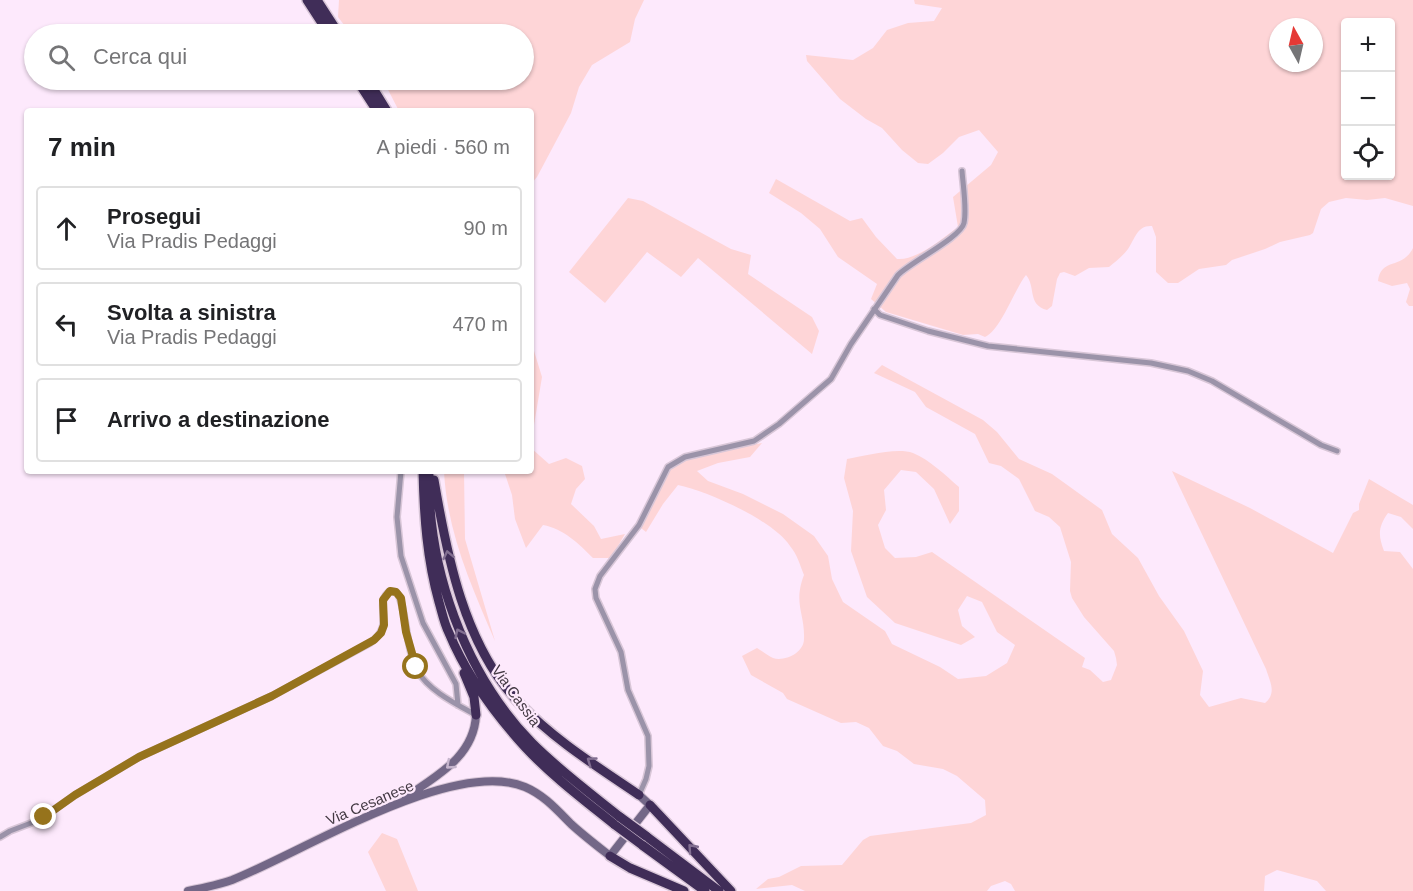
<!DOCTYPE html>
<html lang="it">
<meta charset="utf-8">
<style>
:root{--surface:#fff;--page:#f6f6f6;--text:#202124;--muted:#757577;--line:#e0e0e0}
body{margin:0;font-family:Arial,sans-serif;background:var(--page);color:var(--text)}
.controls{position:absolute;right:18px;top:18px;display:grid;overflow:hidden;border-radius:6px;box-shadow:0 2px 4px #0004}
.controls button{width:54px;height:54px;display:grid;place-items:center;padding:0;border:0;border-bottom:2px solid var(--line);background:var(--surface);color:var(--text);font:30px sans-serif}
.compass{position:absolute;left:1269px;top:18px;width:54px;height:54px;border-radius:50%;background:var(--surface);box-shadow:0 2px 4px #0004;rotate:352deg}
.stop{position:absolute;width:18px;height:18px;margin:-14px;border:4px solid #96731c;border-radius:50%;background:#fff}
.stop.end{background:#96731c;border-color:#fff;box-shadow:0 2px 6px #0008}
.list{margin:0;padding:0;list-style:none}
h2{display:flex;justify-content:space-between;align-items:center;height:78px;margin:0;padding:0 24px;font-size:26px}
h2 small{font-size:20px;font-weight:400;color:var(--muted)}
.list li{display:grid;grid-template-columns:39px 1fr auto;gap:18px;align-items:center;box-sizing:border-box;height:84px;margin:0 12px 12px;padding:0 12px;border:2px solid var(--line);border-radius:6px}
.list b{display:block;font-size:22px;white-space:nowrap}
.list p{margin:0;font-size:20px;white-space:nowrap;color:var(--muted)}
.list em{font-size:20px;font-style:normal;color:var(--muted)}
.icon{flex:none;width:33px;height:33px;fill:none;stroke:currentColor;stroke-width:2;stroke-linecap:round;stroke-linejoin:round}
.map{position:relative;flex:none;width:1413px;height:891px;overflow:hidden}
.search{position:absolute;background:var(--surface);box-shadow:0 2px 4px #0004;left:24px;top:24px;width:510px;height:66px;display:flex;align-items:center;gap:15px;box-sizing:border-box;padding:0 21px;border-radius:33px;color:var(--muted);font-size:22px}
.panel{position:absolute;background:var(--surface);box-shadow:0 2px 4px #0004;left:24px;top:108px;width:510px;height:366px;border-radius:6px}
.map>svg:first-child{display:block}
.green{fill:#fed5d7;fill-rule:evenodd}
.lines{fill:none;stroke-linecap:round;stroke-linejoin:round}
.street-casing{stroke:#d8c6d7;stroke-width:8}
.secondary-casing{stroke:#d8c6d7;stroke-width:10}
.highway-casing{stroke:#d8c6d7;stroke-width:12}
.street{stroke:#9b93a9;stroke-width:5}
.secondary{stroke:#736787;stroke-width:8}
.highway{stroke:#402d58;stroke-width:9}
.highway-bridge-casing{stroke:#d8c6d7;stroke-width:12;stroke-linecap:butt}
.highway-bridge{stroke:#402d58;stroke-width:9}
.oneway{stroke:#826f91}
.oneway2{stroke:#c6b5cd}
.route{stroke:#96731c;stroke-width:8}
.labels{text-anchor:middle;stroke-width:4.5;stroke-linejoin:round;paint-order:stroke}
.street-label{font-size:15px;fill:#433943;stroke:#fde9fc}
</style>
<div class="map">
<svg width="1413" height="891" viewBox="0 0 1413 891">
<rect width="100%" height="100%" fill="#fde9fc"/>
<path class="green" d="M339 0H644L635 19 630 42 592 65 579 87 571 113 537 177 531 184V111H399L383 80H524V34H351L338 17Z
M914 0H1413V206L1385 198 1367 200 1346 198 1329 202 1321 209 1313 233 1310 235 1280 242 1265 249 1232 260 1226 265 1199 269 1178 283H1168L1156 272V237L1152 226C1137 225 1135 239 1128 249 1123 256 1115 262 1109 267L1089 268 1075 276 1064 272 1060 273 1057 279 1052 306 1047 310C1027 305 1036 286 1026 275 1014 290 1001 330 985 337L978 334 963 335 886 312 871 299 877 284 838 257 820 229 801 213 769 193 776 179 850 221 862 218 876 237 897 259C916 261 943 238 958 227L953 197 991 165 998 152 979 130 959 137 943 153 928 164 918 163 902 150 882 128 866 119 840 99 807 61 806 55 853 60 873 48 887 30 908 23 934 21 942 8 915 4ZM1346 22H1390V176H1346ZM1278 27H1314V63H1278Z
M628 198 643 201 731 249 751 255 748 274 812 317 819 331 812 354 698 258 681 277 647 252 605 303 569 272Z
M1413 248V306H1409L1406 302 1410 289 1407 283 1392 286 1378 281C1381 257 1402 270 1413 248Z
M531 341 542 377 531 443Z
M882 365 983 420 997 432 1019 459 1052 474 1102 510 1112 534 1138 558 1159 596 1184 631 1203 671 1200 695 1209 707 1241 698 1265 703C1277 693 1270 682 1266 669L1172 471 1250 508 1333 553 1353 513 1359 510V504L1369 479 1413 505V529L1401 517 1388 513C1378 527 1378 535 1384 551L1400 552 1413 569V891H1326L1317 881 1277 870 1265 876 1264 891H1015L1011 884 1005 881 991 886 987 891H805L792 885 756 889 768 879 779 877 801 866 842 865 863 840 870 836 971 823 986 815 985 800 957 776 943 769 914 764 897 751 883 746 869 728 856 722 841 723 787 699 783 693 751 675 742 656 757 648C762 651 767 655 773 658 784 662 804 653 804 639 805 613 793 604 804 575 800 565 797 554 790 546 773 520 707 491 678 485L663 504 646 532 641 528C647 513 657 481 669 470 689 451 735 448 762 443L750 457 718 463 697 471 708 481 743 494 783 514 814 536 828 556 832 579 843 602 885 631 892 644 940 667 958 679 986 676 1007 663 1015 645 997 632 982 602 967 596 958 610 962 626 975 637 961 645 895 623 867 597 851 551 853 511 844 478 847 459C864 456 897 447 913 453 930 460 945 475 959 487V511L950 524 934 489 916 472 901 470 884 490 886 510 878 525 885 548 895 558 916 557 932 552 1085 658 1082 667 1090 670 1103 682 1111 680 1117 665 1116 658 1114 651 1084 617 1072 598 1070 591 1071 562 1060 527 1049 517 1035 511 1019 479 1001 466 989 463 975 434 926 407 915 392 874 373Z
M531 448 549 464 566 458 582 466 585 479 576 489 571 504 594 526 601 539 625 534 611 558H593C578 543 564 529 543 525L526 548 515 519 512 495 504 471H531Z
M444 471H464L465 539 495 641C471 585 447 532 444 471Z
M382 833 397 839 418 891H386L368 852Z"/>
<g class="lines">
<defs>
<path id="street" d="M874 309 880 315 928 331 988 346 1151 363 1188 371 1212 381 1321 445 1337 451
M401 471 397 517 401 556 423 623 456 684 458 705
M639 795 646 779 649 766 648 736 628 690 621 652 596 598 595 589 600 576 639 525 668 467 685 457 754 441 779 424 831 379 851 344 898 275C911 262 961 237 964 223 967 209 963 185 962 171
M0 837 10 831 39 820 75 795 139 757 272 696 370 643C397 624 372 603 390 591L396 592C406 601 406 650 416 669 429 691 454 703 476 715"/>
<path id="secondary" d="M406 797C436 776 474 757 476 715
M188 891C203 888 218 885 232 880 303 852 453 757 525 787 544 795 557 810 571 824 583 835 596 845 610 856L650 805 639 795"/>
<path id="highway" d="M307 0 329 34
M317 0 339 34
M357 80 377 111
M368 80 387 111
M423 471C424 516 427 559 439 602 442 612 444 623 449 633 466 674 495 714 525 747 552 776 584 800 615 825
M429 471C427 568 464 673 532 743 559 770 590 793 620 817
M434 480C447 556 464 645 519 703 554 740 598 767 639 795
M464 673 474 697 476 715
M650 805 731 891
M646 836 719 891
M642 845 705 891
M610 856 630 868 684 891"/>
</defs>
<use href="#street" class="street-casing"/>
<use href="#secondary" class="secondary-casing"/>
<use href="#highway" class="highway-casing"/>
<use href="#street" class="street"/>
<use href="#secondary" class="secondary"/>
<use href="#highway" class="highway"/>
<defs>
<path id="highway-bridge" d="M620 817 646 836
M615 825 642 845"/>
</defs>
<use href="#highway-bridge" class="highway-bridge-casing"/>
<use href="#highway-bridge" class="highway-bridge"/>
</g>
<defs><path id="oneway-chevron" d="M-2-3.5L2.5 0L-2 3.5" fill="none" stroke-width="1.6" stroke-linecap="round" stroke-linejoin="round" transform="scale(1.5)"/></defs>
<g class="oneway">
<use href="#oneway-chevron" transform="translate(448 555) rotate(-102)"/>
<use href="#oneway-chevron" transform="translate(459 633) rotate(-115)"/>
<use href="#oneway-chevron" transform="translate(591 761) rotate(-144)"/>
<use href="#oneway-chevron" transform="translate(692 848) rotate(-132)"/>
</g>
<use class="oneway2" href="#oneway-chevron" transform="translate(450 765) rotate(139)"/>
<g class="lines">
<path class="route" d="M44 817 75 795 139 757 272 696 374 640 381 633 384 625 383 600 390 591 396 592 401 598 406 632 416 667"/>
</g>
<g class="labels">
<g class="street-label">
<text transform="translate(516 696) rotate(54)" y="5">Via Cassia</text>
<text transform="translate(370 803) rotate(-23)" y="5">Via Cesanese</text>
</g>
</g>
</svg>
<div class="controls">
<button>+</button>
<button>−</button>
<button><svg class="icon" aria-label="locate" viewBox="0 0 24 24"><circle cx="12" cy="12" r="6"/><path d="M12 2v4M12 18v4M2 12h4M18 12h4"/></svg></button>
</div>
<svg class="compass" viewBox="-18 -18 36 36"><path d="M0-13l5 13h-10z" fill="#e53935"/><path d="M0 13l5-13h-10z" fill="#757577"/></svg>
<div class="stop" style="left:416px;top:667px"></div>
<div class="stop end" style="left:44px;top:817px"></div>
<div class="search"><svg class="icon" aria-label="search" viewBox="0 0 24 24"><circle cx="10" cy="10" r="6"/><path d="M15 15l6 6"/></svg>Cerca qui</div>
<section class="panel">
<h2>7 min<small>A piedi · 560 m</small></h2>
<ul class="list">
<li><svg class="icon" aria-label="ahead" viewBox="0 0 24 24"><path d="M12 20V5M6 11l6-6 6 6"/></svg><div><b>Prosegui</b><p>Via Pradis Pedaggi</p></div><em>90 m</em></li>
<li><svg class="icon" aria-label="left" viewBox="0 0 24 24"><path d="M17 20v-9H6M10 6l-5 5 5 5"/></svg><div><b>Svolta a sinistra</b><p>Via Pradis Pedaggi</p></div><em>470 m</em></li>
<li><svg class="icon" aria-label="arrive" viewBox="0 0 24 24"><path d="M6 21V4h12l-3 4 3 4H6"/></svg><div><b>Arrivo a destinazione</b></div></li>
</ul>
</section>
</div>
